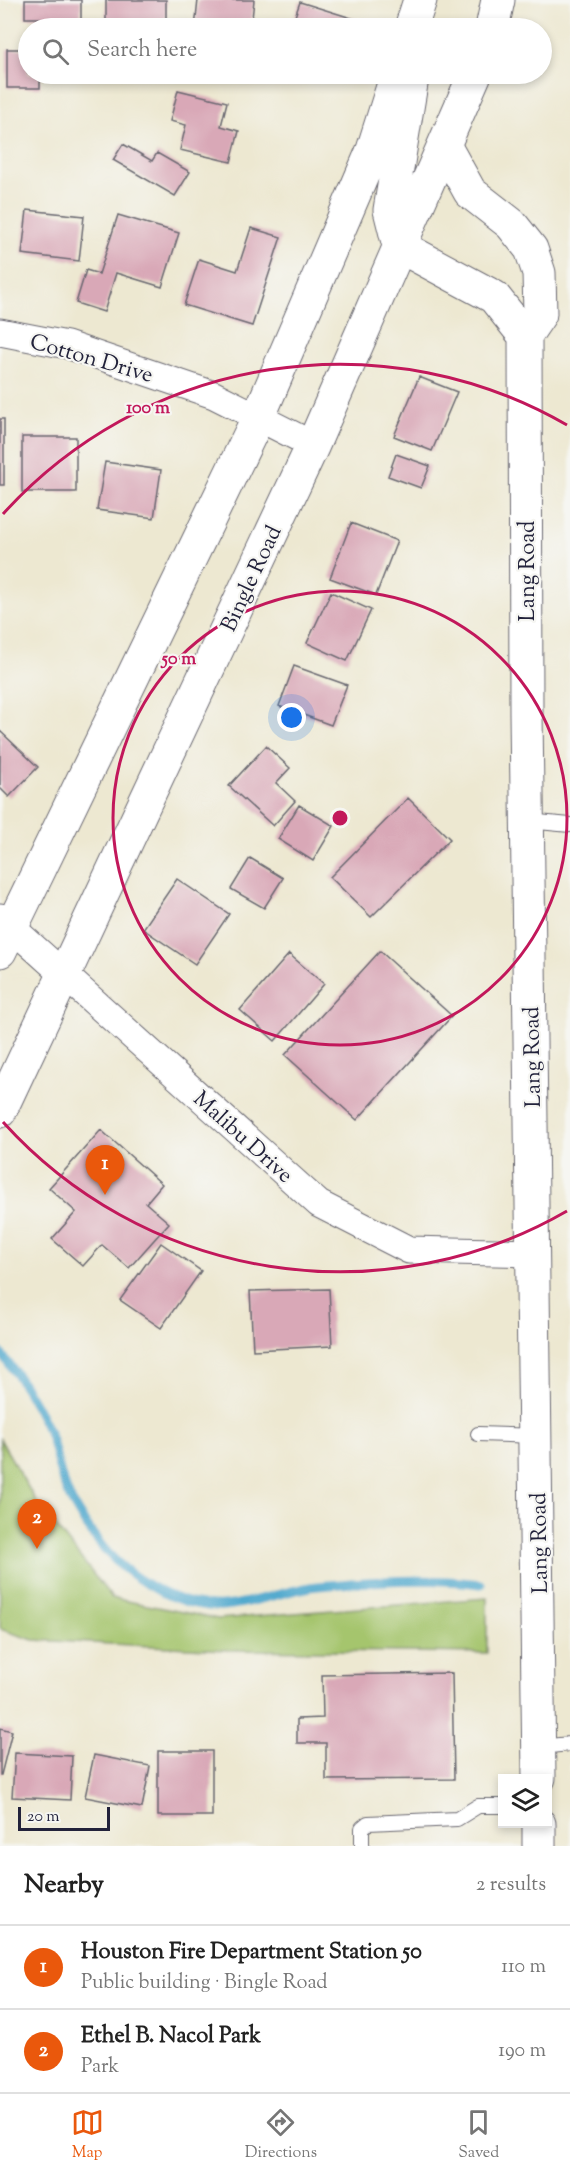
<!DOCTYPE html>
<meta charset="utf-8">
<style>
:root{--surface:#fff;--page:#f2f2f2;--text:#222;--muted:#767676;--line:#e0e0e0;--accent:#ea580c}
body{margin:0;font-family:"Sorts Mill Goudy",serif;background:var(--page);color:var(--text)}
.controls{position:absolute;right:18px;bottom:18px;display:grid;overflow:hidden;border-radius:0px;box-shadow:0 3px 9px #0003}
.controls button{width:54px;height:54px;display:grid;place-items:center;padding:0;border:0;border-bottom:2px solid var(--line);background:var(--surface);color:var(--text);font:30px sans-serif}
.scale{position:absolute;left:18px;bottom:15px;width:92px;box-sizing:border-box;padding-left:6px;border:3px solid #22223b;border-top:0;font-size:16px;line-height:21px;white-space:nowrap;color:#22223b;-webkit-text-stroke:4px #f6f6f2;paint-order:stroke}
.you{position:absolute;left:292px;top:718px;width:21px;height:21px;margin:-15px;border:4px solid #fff;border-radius:50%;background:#1a73e8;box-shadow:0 0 0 9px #1a73e833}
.badge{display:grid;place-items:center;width:39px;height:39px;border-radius:50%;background:var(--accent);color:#fff;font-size:20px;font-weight:700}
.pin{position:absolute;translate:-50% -50px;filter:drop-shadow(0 2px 3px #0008)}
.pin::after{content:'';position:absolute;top:32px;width:21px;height:18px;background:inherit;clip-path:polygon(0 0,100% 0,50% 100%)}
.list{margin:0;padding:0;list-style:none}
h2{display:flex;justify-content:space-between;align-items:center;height:78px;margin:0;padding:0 24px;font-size:26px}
h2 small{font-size:20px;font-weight:400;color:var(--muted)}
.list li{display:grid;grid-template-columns:39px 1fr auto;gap:18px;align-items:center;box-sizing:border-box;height:84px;padding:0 24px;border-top:2px solid var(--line)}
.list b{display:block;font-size:22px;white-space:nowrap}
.list p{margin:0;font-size:20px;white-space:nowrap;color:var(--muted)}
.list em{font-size:20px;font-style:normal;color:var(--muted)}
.icon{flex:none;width:33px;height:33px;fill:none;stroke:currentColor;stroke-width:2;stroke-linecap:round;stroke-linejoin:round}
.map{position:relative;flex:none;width:570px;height:1846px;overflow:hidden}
.search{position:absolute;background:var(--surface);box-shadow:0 3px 9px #0003;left:18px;right:18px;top:18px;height:66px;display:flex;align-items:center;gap:15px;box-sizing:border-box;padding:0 21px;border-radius:33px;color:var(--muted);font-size:22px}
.sheet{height:246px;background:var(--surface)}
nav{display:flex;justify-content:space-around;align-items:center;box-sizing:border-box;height:84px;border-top:2px solid var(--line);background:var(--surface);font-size:16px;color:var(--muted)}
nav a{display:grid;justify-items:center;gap:3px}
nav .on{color:var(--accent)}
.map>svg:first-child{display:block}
.green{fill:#a5c56d;stroke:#647454;stroke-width:1.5}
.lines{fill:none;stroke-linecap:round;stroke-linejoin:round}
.stream{stroke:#4fa8cd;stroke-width:9}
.building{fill:#d9a8b7}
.lane-casing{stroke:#696770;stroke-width:16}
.street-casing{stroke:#696770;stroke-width:29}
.secondary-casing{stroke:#696770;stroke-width:35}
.primary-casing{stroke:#696770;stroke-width:35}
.lane{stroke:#fff;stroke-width:14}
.street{stroke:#fff;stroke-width:27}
.secondary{stroke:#fff;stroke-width:33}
.primary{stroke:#fff;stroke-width:33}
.ring{fill:none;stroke:#c2185b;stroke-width:3}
.labels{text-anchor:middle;stroke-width:4.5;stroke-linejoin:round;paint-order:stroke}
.street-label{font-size:22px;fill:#22223b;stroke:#f6f6f2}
.centre{fill:#c2185b;stroke:#f6f6f2;stroke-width:3}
.ring-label{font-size:18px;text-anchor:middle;font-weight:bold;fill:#c2185b;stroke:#f6f6f2;stroke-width:4.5;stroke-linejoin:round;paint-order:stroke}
</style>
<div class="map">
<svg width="570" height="1846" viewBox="0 0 570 1846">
<rect width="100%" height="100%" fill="#f6f6f2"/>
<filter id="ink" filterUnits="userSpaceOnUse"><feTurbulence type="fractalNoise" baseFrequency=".0167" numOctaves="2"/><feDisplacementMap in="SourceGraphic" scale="12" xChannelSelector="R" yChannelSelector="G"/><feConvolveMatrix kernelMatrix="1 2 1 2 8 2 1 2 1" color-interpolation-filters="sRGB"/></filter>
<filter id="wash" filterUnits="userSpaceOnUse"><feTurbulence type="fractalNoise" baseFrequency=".008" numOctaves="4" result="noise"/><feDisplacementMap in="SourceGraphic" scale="24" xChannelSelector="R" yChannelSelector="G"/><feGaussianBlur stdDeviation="1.35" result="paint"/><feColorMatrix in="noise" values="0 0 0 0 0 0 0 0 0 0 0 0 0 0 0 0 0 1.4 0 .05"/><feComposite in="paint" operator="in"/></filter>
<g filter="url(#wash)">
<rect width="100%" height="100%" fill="#ede8d1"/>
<path class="green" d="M0 1439 36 1501 112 1598 218 1619 487 1598V1653L228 1650 33 1640 0 1629Z"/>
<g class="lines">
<path class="stream" d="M0 1352C19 1376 35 1402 48 1430 56 1448 57 1468 65 1486 72 1506 85 1524 98 1541 124 1576 178 1609 223 1606 253 1604 286 1590 317 1586 372 1581 427 1577 481 1584"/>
</g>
<g id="blocks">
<path class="building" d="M25 0H81V28H40V18H25Z
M106 0H166V28H106Z
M198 0H254L251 28H195Z
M300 2 361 21 358 28H291Z
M7 49H28V74H40V88H7Z
M178 90 227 102 221 126 239 131 231 162 180 150 186 125 170 121Z
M123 144 152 161 157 153 190 172 175 196 113 160Z
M27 210 84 216 79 261 22 254Z
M118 215 179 233 162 287 116 273 104 312 76 303 86 270 99 274Z
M251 228 281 237 252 326 184 305 199 259 237 271Z
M419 377 457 392 432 451 394 436Z
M0 419H4V485H0Z
M22 437H76V492H22Z
M396 454 430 466 421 488 388 476Z
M105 462 161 470 154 518 97 510Z
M351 523 397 541 376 595 330 578Z
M331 592 371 610 347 661 307 643Z
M294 666 347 685 331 725 279 706Z
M0 731 38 767 9 797 0 788Z
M266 746 290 768 276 783 295 801 273 826 229 786Z
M408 798 450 839 371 917 330 877Z
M299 805 334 826 313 861 278 839Z
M250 858 283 878 264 908 231 889Z
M177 879 229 914 195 964 143 929Z
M380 951 452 1016 357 1120 285 1055Z
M289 954 324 984 275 1041 240 1010Z
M101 1130 162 1184 146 1203 169 1223 129 1268 102 1245 83 1266 52 1239 76 1212 49 1188Z
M161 1243 201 1271 161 1328 120 1300Z
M329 1289 332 1346 253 1350 250 1291Z
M452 1673 454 1779 326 1780V1743H297V1719L323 1718 322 1675Z
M0 1728 12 1731 1 1775H0Z
M158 1751H212V1816H158Z
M15 1753 72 1756 70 1800 12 1797Z
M94 1755 150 1766 142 1808 85 1797Z"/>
</g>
</g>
<g filter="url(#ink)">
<use href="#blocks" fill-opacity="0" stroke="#696770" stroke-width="1.5"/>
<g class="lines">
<defs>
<path id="lane" d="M528 821 570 825
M478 1434 536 1436
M539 1747 570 1744
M362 1846V1828L368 1823 457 1819 478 1806H502"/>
<path id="street" d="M0 332 67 345 214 395 313 445
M0 917 319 1204 409 1250 534 1253"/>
<path id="secondary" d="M445 147 470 192 511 224 531 249 539 273 540 314 525 336
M399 246 494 297 525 336 526 712 539 1778
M539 1824V1846"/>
<path id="primary" d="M411 28 420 0
M492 28 498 0
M399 246 390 210 412 78
M0 951 258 418 373 150 397 74
M0 1111 313 445 475 74"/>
</defs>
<use href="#lane" class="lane-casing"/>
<use href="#street" class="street-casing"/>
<use href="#secondary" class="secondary-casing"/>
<use href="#primary" class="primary-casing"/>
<use href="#lane" class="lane"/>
<use href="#street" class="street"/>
<use href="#secondary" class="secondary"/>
<use href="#primary" class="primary"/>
</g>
</g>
<g class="ring">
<circle cx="340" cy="818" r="227"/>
<path d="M567 1211A454 454 0 0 1 3 1122M3 514A454 454 0 0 1 567 425"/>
</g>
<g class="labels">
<g class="street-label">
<text transform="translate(92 357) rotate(16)" y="8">Cotton Drive</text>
<text transform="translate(526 571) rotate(-90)" y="8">Lang Road</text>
<text transform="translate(250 578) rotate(-65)" y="8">Bingle Road</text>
<text transform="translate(531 1057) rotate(-91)" y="8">Lang Road</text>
<text transform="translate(244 1136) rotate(42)" y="8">Malibu Drive</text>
<text transform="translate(538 1543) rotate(-91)" y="8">Lang Road</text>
</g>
</g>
<circle cx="340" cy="818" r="9" class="centre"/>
<g class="ring-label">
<text x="148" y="413">100 m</text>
<text x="179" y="664">50 m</text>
</g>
</svg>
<div class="controls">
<button><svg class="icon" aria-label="layers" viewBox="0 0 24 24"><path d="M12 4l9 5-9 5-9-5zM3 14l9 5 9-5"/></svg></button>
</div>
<div class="scale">20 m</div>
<div class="you"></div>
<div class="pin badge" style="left:105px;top:1195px">1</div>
<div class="pin badge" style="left:37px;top:1549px">2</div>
<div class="search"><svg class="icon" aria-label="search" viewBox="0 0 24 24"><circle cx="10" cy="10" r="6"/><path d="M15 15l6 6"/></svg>Search here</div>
</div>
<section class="sheet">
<h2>Nearby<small>2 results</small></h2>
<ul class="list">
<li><span class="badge">1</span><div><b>Houston Fire Department Station 50</b><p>Public building · Bingle Road</p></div><em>110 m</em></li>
<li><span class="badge">2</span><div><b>Ethel B. Nacol Park</b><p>Park</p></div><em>190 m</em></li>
</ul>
</section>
<nav>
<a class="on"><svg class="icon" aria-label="map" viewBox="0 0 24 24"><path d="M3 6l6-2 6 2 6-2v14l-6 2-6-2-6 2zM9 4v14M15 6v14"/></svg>Map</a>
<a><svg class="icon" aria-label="directions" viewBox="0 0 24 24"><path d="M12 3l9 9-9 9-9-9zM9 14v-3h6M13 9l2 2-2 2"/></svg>Directions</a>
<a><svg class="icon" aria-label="saved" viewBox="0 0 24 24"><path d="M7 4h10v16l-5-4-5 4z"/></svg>Saved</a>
</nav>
